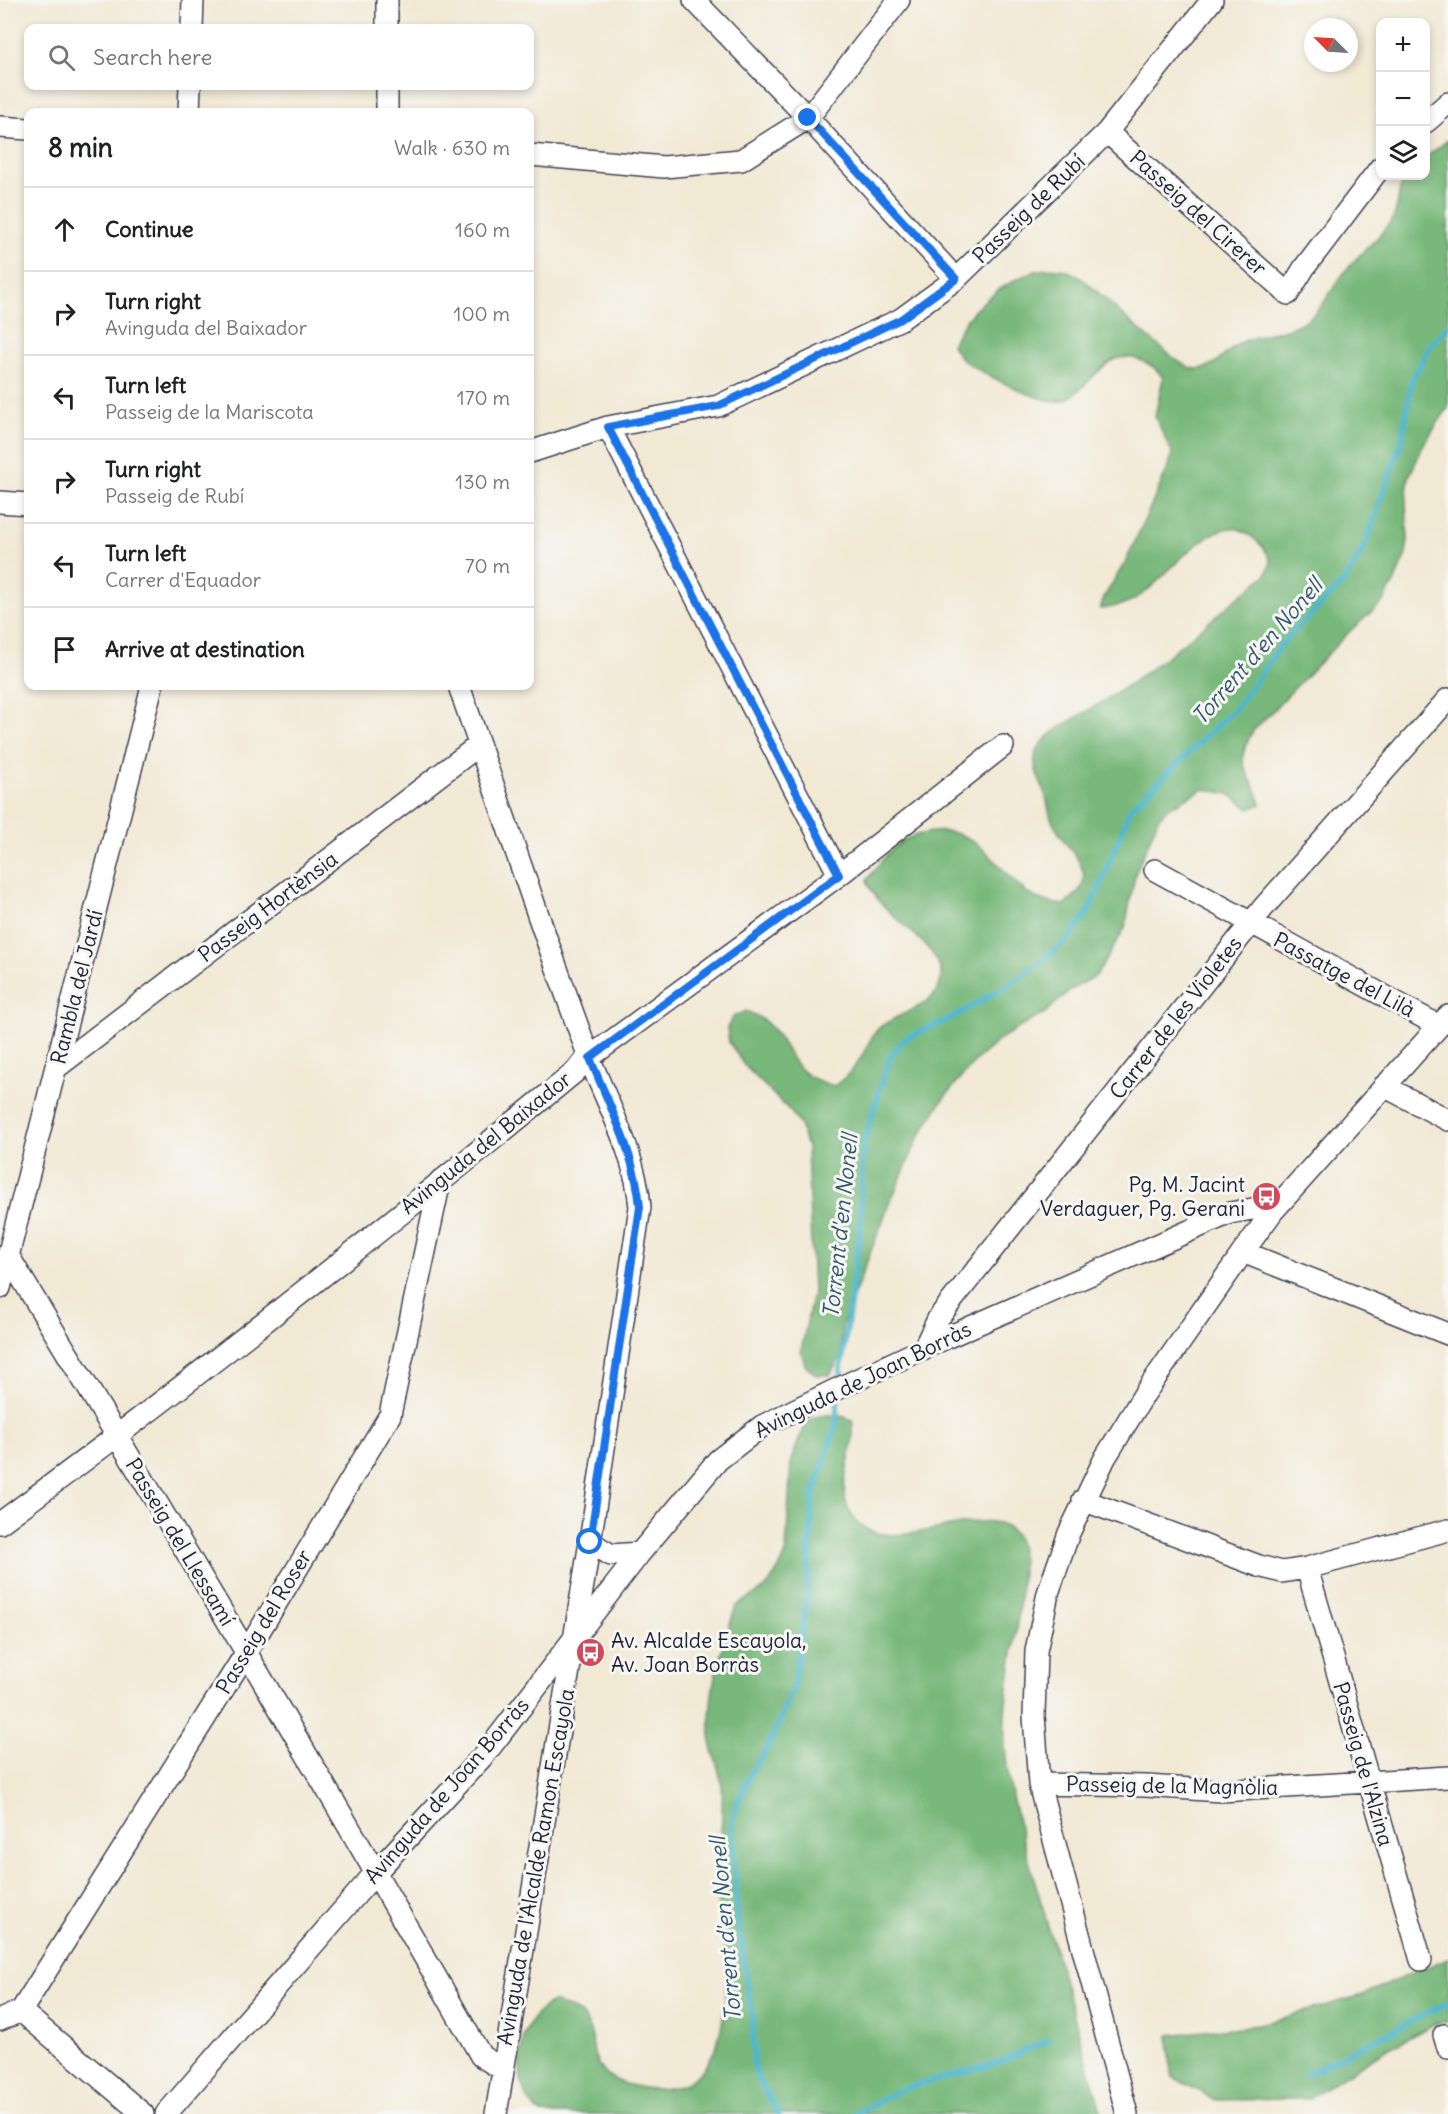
<!DOCTYPE html>
<meta charset="utf-8">
<style>
:root{--surface:#fff;--page:#f6f6f6;--text:#202124;--muted:#757577;--line:#e0e0e0}
body{margin:0;font-family:Delius,sans-serif;background:var(--page);color:var(--text)}
.controls{position:absolute;right:18px;top:18px;display:grid;overflow:hidden;border-radius:12px;box-shadow:0 3px 9px #0003}
.controls button{width:54px;height:54px;display:grid;place-items:center;padding:0;border:0;border-bottom:2px solid var(--line);background:var(--surface);color:var(--text);font:30px sans-serif}
.compass{position:absolute;left:1304px;top:18px;width:54px;height:54px;border-radius:50%;background:var(--surface);box-shadow:0 3px 9px #0003;rotate:294deg}
.stop{position:absolute;width:18px;height:18px;margin:-14px;border:4px solid #1a73e8;border-radius:50%;background:#fff}
.stop.end{background:#1a73e8;border-color:#fff;box-shadow:0 2px 6px #0008}
.list{margin:0;padding:0;list-style:none}
h2{display:flex;justify-content:space-between;align-items:center;height:78px;margin:0;padding:0 24px;font-size:26px}
h2 small{font-size:20px;font-weight:400;color:var(--muted)}
.list li{display:grid;grid-template-columns:39px 1fr auto;gap:18px;align-items:center;box-sizing:border-box;height:84px;padding:0 24px;border-top:2px solid var(--line)}
.list b{display:block;font-size:22px;white-space:nowrap}
.list p{margin:0;font-size:20px;white-space:nowrap;color:var(--muted)}
.list em{font-size:20px;font-style:normal;color:var(--muted)}
.icon{flex:none;width:33px;height:33px;fill:none;stroke:currentColor;stroke-width:2;stroke-linecap:round;stroke-linejoin:round}
.map{position:relative;flex:none;width:1448px;height:2114px;overflow:hidden}
.search{position:absolute;background:var(--surface);box-shadow:0 3px 9px #0003;left:24px;top:24px;width:510px;height:66px;display:flex;align-items:center;gap:15px;box-sizing:border-box;padding:0 21px;border-radius:12px;color:var(--muted);font-size:22px}
.panel{position:absolute;background:var(--surface);box-shadow:0 3px 9px #0003;left:24px;top:108px;width:510px;height:582px;border-radius:12px}
.map>svg:first-child{display:block}
.forest{fill:#78b87a;stroke:#4d6d5a;stroke-width:1.5}
.lines{fill:none;stroke-linecap:round;stroke-linejoin:round}
.stream{stroke:#4fb7cc;stroke-width:6}
.minor-casing{stroke:#414052;stroke-width:24}
.minor{stroke:#fff;stroke-width:21}
.route{stroke:#1a73e8;stroke-width:8}
.labels{text-anchor:middle;stroke-width:6;stroke-linejoin:round;paint-order:stroke}
.street-label{font-size:21px;fill:#22223b;stroke:#f6f6f2}
.poi-label{font-size:21px;fill:#22223b;stroke:#f6f6f2;text-anchor:end}
.water-label{font-size:22px;font-style:italic;fill:#32566e;stroke:#f6f6f2}
</style>
<div class="map">
<svg width="1448" height="2114" viewBox="0 0 1448 2114">
<rect width="100%" height="100%" fill="#f6f6f2"/>
<filter id="ink" filterUnits="userSpaceOnUse"><feTurbulence type="fractalNoise" baseFrequency=".0167" numOctaves="2"/><feDisplacementMap in="SourceGraphic" scale="12" xChannelSelector="R" yChannelSelector="G"/><feConvolveMatrix kernelMatrix="1 2 1 2 8 2 1 2 1" color-interpolation-filters="sRGB"/></filter>
<filter id="wash" filterUnits="userSpaceOnUse"><feTurbulence type="fractalNoise" baseFrequency=".008" numOctaves="4" result="noise"/><feDisplacementMap in="SourceGraphic" scale="24" xChannelSelector="R" yChannelSelector="G"/><feGaussianBlur stdDeviation="1.35" result="paint"/><feColorMatrix in="noise" values="0 0 0 0 0 0 0 0 0 0 0 0 0 0 0 0 0 1.4 0 .05"/><feComposite in="paint" operator="in"/></filter>
<g filter="url(#wash)">
<rect width="100%" height="100%" fill="#f2e9d5"/>
<path class="forest" d="M1448 140V408L1425 442 1409 477 1406 502 1408 540 1406 554 1394 583 1383 602 1351 630 1253 731C1230 769 1253 771 1261 804L1249 809 1229 794 1203 789 1168 808 1159 817 1135 875 1125 928 1096 976 1072 989 1045 1013 1003 1037 976 1060 943 1099 919 1137 888 1207 842 1326 841 1355 830 1375H816L805 1365 801 1351 813 1292 807 1148 800 1125 791 1112 744 1065 729 1042 727 1028 734 1016 746 1011C780 1024 779 1045 800 1069 808 1078 823 1082 834 1086 847 1077 857 1066 864 1052 868 1045 872 1035 878 1029 894 1014 924 1010 936 992 963 951 877 919 867 880 877 868 888 850 901 842 910 836 921 834 932 832 978 826 994 866 1025 891 1036 900 1049 903 1063 905 1111 875 1062 850 1051 818 1048 808 1047 798 1043 788 1038 778 1032 764 1036 753 1045 733 1071 721 1089 710 1153 673 1208 621 1266 575L1271 562C1267 551 1262 545 1252 537 1246 533 1239 527 1232 528 1200 530 1167 576 1143 594 1130 603 1116 608 1100 609L1104 597 1126 561 1169 466 1172 452 1155 417 1163 378C1157 369 1152 365 1142 361 1106 344 1092 388 1065 400 1047 408 979 372 963 360 958 356 955 350 952 345 963 319 984 298 1010 283 1062 253 1077 273 1115 308 1131 323 1147 336 1164 350 1172 357 1187 370 1199 369 1217 368 1228 348 1244 341 1262 333 1283 333 1301 323 1323 312 1332 287 1347 269 1362 251 1382 237 1393 218 1401 203 1396 189 1406 176H1426V157Z
M828 1415 841 1416 852 1420C858 1449 835 1482 849 1510 880 1574 993 1487 1018 1539 1031 1567 1007 1677 1005 1714 1001 1780 1024 1843 1042 1905 1062 1975 1082 2044 1102 2114H542C514 2095 515 2047 532 2020 537 2012 545 2006 553 2002 561 2004 571 2007 578 2012 607 2035 572 2074 638 2087 719 2102 727 2025 726 1964 725 1942 718 1919 718 1897 717 1860 724 1824 722 1788 721 1769 711 1753 710 1735 708 1690 721 1648 736 1606L767 1587 781 1565 786 1553 791 1460 805 1425 814 1417Z
M1448 1958V2022L1436 2023 1384 2051 1307 2099 1215 2100 1171 2076 1169 2035 1258 2025 1362 1995Z"/>
<g class="lines">
<path class="stream" d="M839 1383 860 1232 863 1144 890 1057 906 1038 954 1017 1023 976 1067 940 1086 916 1098 891 1131 808 1237 707 1283 642 1344 582 1364 548 1401 443 1412 380 1429 347 1448 326
M1307 2074 1448 2003
M778 2114 758 2079 754 2065 752 2012 737 1915 732 1832 733 1817 741 1795 751 1773 768 1747 793 1689 807 1595 813 1497 836 1425 838 1393
M856 2114 899 2090 1000 2062 1048 2040"/>
</g>
</g>
<g filter="url(#ink)">
<g class="lines">
<defs>
<path id="minor" d="M387 0V28
M694 0 808 118 956 279
M192 28 193 0
M387 86V112
M189 112 190 86
M1426 122 1448 103
M0 127 28 129
M1107 132 1288 294 1304 268 1380 168
M530 155 664 167 741 160 808 118 899 0
M608 427 839 875
M530 452 608 427 718 406 901 319 956 279 1107 132 1212 0
M0 502 28 504
M459 686C502 809 543 934 589 1057 608 1106 636 1154 640 1207L590 1542 496 2114
M1155 870 1439 1026
M56 1068 479 745
M1384 1086 1448 1120
M1243 1252 1448 1334
M0 1261 9 1257C169 1521 328 1787 481 2056L502 2069
M0 1288 152 686
M923 1350 939 1317 1263 908 1448 699
M1083 1500 1259 1566 1282 1572 1307 1568 1448 1530
M0 1523C196 1379 387 1227 575 1072L583 1062 839 875 1003 746
M590 1542 611 1555 640 1553
M1307 1568 1421 1960
M1039 1784 1146 1786 1221 1791 1448 1777
M21 2011 143 2114
M0 2020 21 2011 246 1653 390 1415 440 1181
M1444 2035 1448 2048
M166 2114 376 1872 485 1754 640 1553 718 1460 762 1426 833 1391 948 1337 1230 1213 1258 1208 1271 1213
M1127 2114 1039 1784 1034 1716 1036 1651 1048 1593 1069 1533 1105 1458 1145 1393 1243 1252 1273 1211 1448 1016"/>
</defs>
<use href="#minor" class="minor-casing"/>
<use href="#minor" class="minor"/>
</g>
</g>
<g class="lines" filter="url(#ink)">
<path class="route" d="M590 1542 640 1207C636 1155 609 1106 590 1058L839 875 608 427 718 406 901 319 956 279 808 118"/>
</g>
<defs>
<symbol id="bus-disc" viewBox="-11 -11 22 22"><circle r="9.5" fill="#d1495b" stroke="#f6f6f2"/><path d="M-5-6H5V4H4V6H2V4H-2V6H-4V4H-5ZM-3.5-4V0h7V-4ZM-3.5 1.2v1.5H-2V1.2ZM2 1.2v1.5H3.5V1.2Z" fill="#fff"/></symbol>
</defs>
<g fill-rule="evenodd">
<use href="#bus-disc" x="1250" y="1180" width="33" height="33"/>
<use href="#bus-disc" x="574" y="1636" width="33" height="33"/>
</g>
<g class="labels">
<g class="street-label">
<text transform="translate(1029 209) rotate(-44)" y="7">Passeig de Rubí</text>
<text transform="translate(1198 213) rotate(42)" y="7">Passeig del Cirerer</text>
<text transform="translate(268 907) rotate(-37)" y="7">Passeig Hortènsia</text>
<text transform="translate(1344 975) rotate(28)" y="7">Passatge del Lilà</text>
<text transform="translate(77 987) rotate(-76)" y="7">Rambla del Jardí</text>
<text transform="translate(1176 1018) rotate(-52)" y="7">Carrer de les Violetes</text>
<text transform="translate(486 1143) rotate(-39)" y="7">Avinguda del Baixador</text>
<text transform="translate(863 1380) rotate(-26)" y="7">Avinguda de Joan Borràs</text>
<text transform="translate(180 1542) rotate(59)" y="7">Passeig del Llessamí</text>
<text transform="translate(264 1622) rotate(-59)" y="7">Passeig del Roser</text>
<text transform="translate(1363 1764) rotate(74)" y="7">Passeig de l'Alzina</text>
<text transform="translate(1172 1786) rotate(1)" y="7">Passeig de la Magnòlia</text>
<text transform="translate(447 1791) rotate(-49)" y="7">Avinguda de Joan Borràs</text>
<text transform="translate(536 1867) rotate(-80)" y="7">Avinguda de l'Alcalde Ramon Escayola</text>
</g>
<g class="poi-label">
<text x="1245" y="1192">Pg. M. Jacint<tspan x="1245" dy="24">Verdaguer, Pg. Gerani</tspan></text>
<text x="611" y="1648" text-anchor="start">Av. Alcalde Escayola,<tspan x="611" dy="24">Av. Joan Borràs</tspan></text>
</g>
<g class="water-label">
<text transform="translate(1257 651) rotate(-49)" y="8">Torrent d'en Nonell</text>
<text transform="translate(840 1226) rotate(-84)" y="8">Torrent d'en Nonell</text>
<text transform="translate(725 1929) rotate(-95)" y="8">Torrent d'en Nonell</text>
</g>
</g>
</svg>
<div class="controls">
<button>+</button>
<button>−</button>
<button><svg class="icon" aria-label="layers" viewBox="0 0 24 24"><path d="M12 4l9 5-9 5-9-5zM3 14l9 5 9-5"/></svg></button>
</div>
<svg class="compass" viewBox="-18 -18 36 36"><path d="M0-13l5 13h-10z" fill="#e53935"/><path d="M0 13l5-13h-10z" fill="#757577"/></svg>
<div class="stop" style="left:590px;top:1542px"></div>
<div class="stop end" style="left:808px;top:118px"></div>
<div class="search"><svg class="icon" aria-label="search" viewBox="0 0 24 24"><circle cx="10" cy="10" r="6"/><path d="M15 15l6 6"/></svg>Search here</div>
<section class="panel">
<h2>8 min<small>Walk · 630 m</small></h2>
<ul class="list">
<li><svg class="icon" aria-label="ahead" viewBox="0 0 24 24"><path d="M12 20V5M6 11l6-6 6 6"/></svg><div><b>Continue</b></div><em>160 m</em></li>
<li><svg class="icon" aria-label="right" viewBox="0 0 24 24"><path d="M7 20v-9h11M14 6l5 5-5 5"/></svg><div><b>Turn right</b><p>Avinguda del Baixador</p></div><em>100 m</em></li>
<li><svg class="icon" aria-label="left" viewBox="0 0 24 24"><path d="M17 20v-9H6M10 6l-5 5 5 5"/></svg><div><b>Turn left</b><p>Passeig de la Mariscota</p></div><em>170 m</em></li>
<li><svg class="icon" aria-label="right" viewBox="0 0 24 24"><path d="M7 20v-9h11M14 6l5 5-5 5"/></svg><div><b>Turn right</b><p>Passeig de Rubí</p></div><em>130 m</em></li>
<li><svg class="icon" aria-label="left" viewBox="0 0 24 24"><path d="M17 20v-9H6M10 6l-5 5 5 5"/></svg><div><b>Turn left</b><p>Carrer d'Equador</p></div><em>70 m</em></li>
<li><svg class="icon" aria-label="arrive" viewBox="0 0 24 24"><path d="M6 21V4h12l-3 4 3 4H6"/></svg><div><b>Arrive at destination</b></div></li>
</ul>
</section>
</div>
